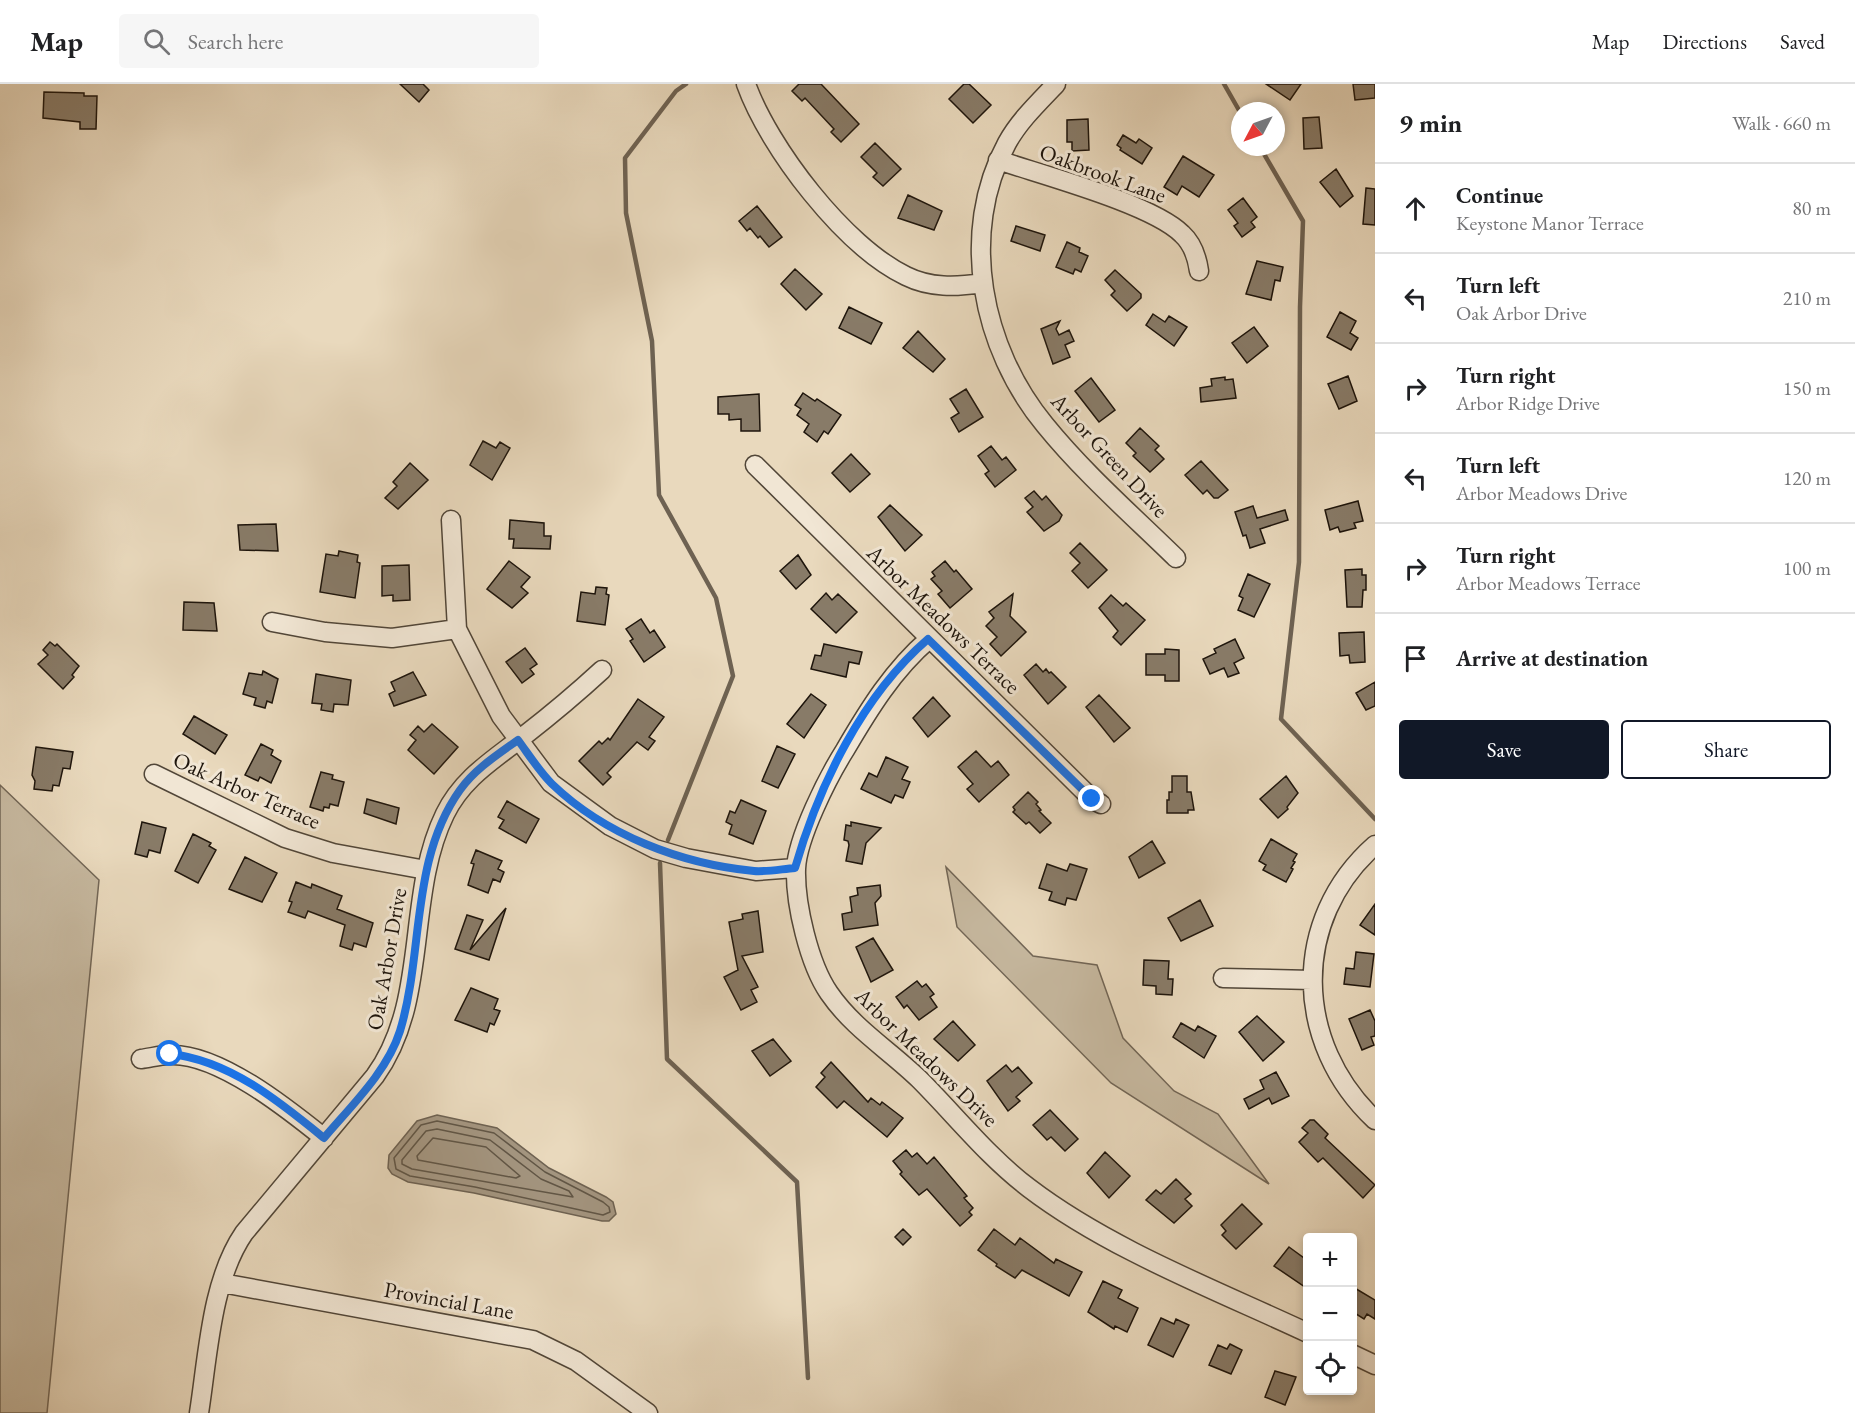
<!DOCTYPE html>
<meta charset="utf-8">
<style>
:root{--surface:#fff;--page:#f6f6f6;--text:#202124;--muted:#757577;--line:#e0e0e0;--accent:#111827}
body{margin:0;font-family:"EB Garamond",serif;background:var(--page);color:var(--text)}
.controls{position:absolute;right:18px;bottom:18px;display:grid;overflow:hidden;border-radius:6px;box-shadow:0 3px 9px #0003}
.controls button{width:54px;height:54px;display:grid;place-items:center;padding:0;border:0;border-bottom:2px solid var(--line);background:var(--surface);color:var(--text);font:30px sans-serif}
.compass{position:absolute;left:1231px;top:18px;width:54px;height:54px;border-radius:50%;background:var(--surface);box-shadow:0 3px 9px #0003;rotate:229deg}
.stop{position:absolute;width:18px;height:18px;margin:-14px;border:4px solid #1a73e8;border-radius:50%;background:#fff}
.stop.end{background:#1a73e8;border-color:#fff;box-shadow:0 2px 6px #0008}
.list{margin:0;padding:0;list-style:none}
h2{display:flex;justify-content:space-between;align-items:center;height:78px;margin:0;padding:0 24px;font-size:26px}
h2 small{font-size:20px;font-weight:400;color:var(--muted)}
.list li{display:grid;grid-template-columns:39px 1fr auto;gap:18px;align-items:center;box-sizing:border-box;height:90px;padding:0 24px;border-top:2px solid var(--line)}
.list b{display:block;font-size:22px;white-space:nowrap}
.list p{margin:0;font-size:20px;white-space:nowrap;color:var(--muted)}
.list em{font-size:20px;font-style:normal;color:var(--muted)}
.actions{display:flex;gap:12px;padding:18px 24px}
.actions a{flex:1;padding:14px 0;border:2px solid var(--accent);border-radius:6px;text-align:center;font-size:21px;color:var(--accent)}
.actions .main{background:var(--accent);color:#fff}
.icon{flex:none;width:33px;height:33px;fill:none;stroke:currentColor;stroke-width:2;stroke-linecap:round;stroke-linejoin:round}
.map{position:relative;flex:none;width:1375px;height:1329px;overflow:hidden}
header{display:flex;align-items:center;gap:36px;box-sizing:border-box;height:84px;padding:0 30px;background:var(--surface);border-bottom:2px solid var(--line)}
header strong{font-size:28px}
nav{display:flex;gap:33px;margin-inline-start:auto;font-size:21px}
.search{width:420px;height:54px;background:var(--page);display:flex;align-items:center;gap:15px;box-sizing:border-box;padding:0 21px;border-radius:6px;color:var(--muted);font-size:22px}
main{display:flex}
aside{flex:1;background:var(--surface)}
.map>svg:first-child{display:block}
.green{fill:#c6b89f;stroke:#726656;stroke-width:1.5}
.water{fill:#a49681;stroke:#6e6252;stroke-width:1.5}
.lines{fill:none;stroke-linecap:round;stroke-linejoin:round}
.shore{stroke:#615646;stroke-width:1.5}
.stream{stroke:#6e6252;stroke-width:4.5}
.building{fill:#887b68;stroke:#1e150c;stroke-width:1.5}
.minor-casing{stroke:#514638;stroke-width:21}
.minor{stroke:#f1e6d4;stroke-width:18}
.route{stroke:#1a73e8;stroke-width:8}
.labels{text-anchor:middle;stroke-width:6;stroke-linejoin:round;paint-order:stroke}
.street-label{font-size:22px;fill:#1e150c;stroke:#f1e6d4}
</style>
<header>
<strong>Map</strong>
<div class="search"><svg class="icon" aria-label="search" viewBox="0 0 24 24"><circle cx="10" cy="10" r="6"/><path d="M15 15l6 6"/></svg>Search here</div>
<nav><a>Map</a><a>Directions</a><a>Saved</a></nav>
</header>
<main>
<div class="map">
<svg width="1375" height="1329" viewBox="0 0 1375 1329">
<rect width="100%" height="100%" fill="#e9d9bd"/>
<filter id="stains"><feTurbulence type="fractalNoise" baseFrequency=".00333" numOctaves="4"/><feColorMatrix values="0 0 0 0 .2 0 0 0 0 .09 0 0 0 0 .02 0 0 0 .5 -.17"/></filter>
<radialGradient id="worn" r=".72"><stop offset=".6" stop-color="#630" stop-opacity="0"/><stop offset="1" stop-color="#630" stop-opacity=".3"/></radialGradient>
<path class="green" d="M0 701 99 796 47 1329H0Z
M946 783 1033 872 1097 881 1123 954 1174 1007 1218 1030 1269 1100 1111 999 957 843Z"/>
<path class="water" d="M437 1031 497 1044 549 1084 606 1113 613 1118 616 1130 609 1137H602L474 1109 408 1098 392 1090 388 1084 389 1071 417 1037Z"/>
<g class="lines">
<path class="shore" d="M437 1037 494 1049 545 1088 603 1118 609 1123 610 1128 603 1131 475 1103 410 1092 396 1085 394 1074 421 1041Z
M437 1045 490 1056 541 1095 569 1107 573 1113 412 1085 402 1080V1076L426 1047Z
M433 1054 486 1063 520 1092 516 1094 418 1076 417 1072Z"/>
<path class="stream" d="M1224 0 1240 28
M1260 63 1303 137 1300 223 1299 478 1281 635 1375 735
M668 756 733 592 716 514 659 411 652 257 626 129 625 74 676 7 686 0
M660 779 667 975 797 1098 808 1294"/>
</g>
<path class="building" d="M400 0H423L429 6 419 18Z
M799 0H821L859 40 841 58 831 48 834 45 805 14 802 17 792 7Z
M964 0H969L991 21 973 39 949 15Z
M1266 0H1301L1290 16Z
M1353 0H1375V14L1355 16Z
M44 8 84 9V12H97L96 45H80V38L43 34Z
M1319 33 1322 64 1304 65 1303 34Z
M1088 35 1089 66 1072 67V58H1067V36Z
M1123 51 1136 59 1139 55 1152 64 1142 80 1120 66 1121 64 1117 61Z
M875 59 901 85 883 102 873 93 877 89 861 73Z
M1183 72 1214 91 1199 113 1182 102 1177 111 1164 103Z
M1336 85 1353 112 1340 123 1320 98Z
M1366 104 1375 105V141L1363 140Z
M908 111 942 127 934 146 898 134Z
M1243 114 1257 133 1251 138 1255 143 1242 153 1234 142 1238 139 1228 126Z
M757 122 782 153 769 163 760 152 758 154 750 144 747 147 739 137Z
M1016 142 1045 151 1040 167 1011 157Z
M1067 158 1080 164 1079 168 1088 172 1081 188 1075 185 1073 190 1056 183Z
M1257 177 1283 183 1280 197 1275 196 1271 216 1246 210Z
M795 185 822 210 806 226 781 200Z
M1115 186 1141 210V214L1127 227 1111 211 1115 207 1105 196Z
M849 223 882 239 871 260 839 244Z
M1340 228 1356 237 1350 249 1358 254 1351 266 1327 253Z
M1153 230 1165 238 1169 232 1187 243 1174 262 1146 241Z
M1060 237 1056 245 1059 251 1069 246 1074 257 1065 261 1070 273 1053 280 1041 245Z
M1254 243 1268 262 1247 279 1232 259Z
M918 247 945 275 933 288 903 264Z
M1348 292 1357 317 1339 325 1328 300Z
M1225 293V296L1233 295 1236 314 1201 318 1200 304 1212 302 1211 295Z
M1091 294 1115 326 1099 338 1075 307Z
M966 305 983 333 959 348 951 334 959 329 950 315Z
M803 309 815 317 817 315 841 331 828 350 824 347 817 358 804 348 809 340 797 331 801 325 795 321Z
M759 310 760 347H741V335L729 336V330H718V313Z
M1140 344 1159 362 1155 366 1164 375 1150 388 1133 372 1136 369 1126 359Z
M483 357 496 364 500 358 510 364 492 396 470 381Z
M991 362 1002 376 1006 373 1016 386 995 403 985 390 989 387 978 372Z
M851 370 870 390 850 408 832 389Z
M1201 377 1228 406 1218 414H1214L1207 406 1203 410 1185 391Z
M410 379 428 396 398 425 385 414 397 402 393 398Z
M1034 407 1042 416 1046 412 1062 431 1059 437 1044 447 1027 428 1033 423 1025 414Z
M1358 417 1363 437 1354 439 1356 444 1340 448 1338 443 1330 446 1325 426Z
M890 421 922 451 905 467 878 433Z
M1253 422 1257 434 1285 426 1288 436 1260 445 1265 459 1250 464 1246 451 1243 452 1235 428Z
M510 436 544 439V452H551L550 465 513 464 514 455H509Z
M276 440 278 467 240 466 238 441Z
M1080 459 1107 486 1088 504 1072 487 1080 479 1070 469Z
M339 467 358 471 357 478 360 479 355 514 320 508 326 470 338 472Z
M798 471 811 491 796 505 780 487Z
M509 477 530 493 521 503 528 509 512 524 487 505Z
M945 477 954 488 956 486 972 505 950 524 938 510 942 507 931 495 935 492 932 488Z
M409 481 410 516 393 517V511L382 512V482Z
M1362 485V491H1366V506H1363L1362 523H1347L1345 486Z
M1248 490 1270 500 1254 533 1238 526 1243 514 1239 512Z
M596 503 607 504 606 510 609 511 605 541 577 537 581 508 595 510Z
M826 509 832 516 838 510 857 528 836 549 811 525Z
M1013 510 1010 532 1026 548 1001 572 990 560 997 553 986 542 994 534 989 528Z
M1111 511 1123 522 1126 519 1145 536 1121 561 1113 553 1118 547 1099 524Z
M184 518 214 519 217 547 183 546Z
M641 535 650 549 654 546 665 563 644 578 630 557 633 555 626 545Z
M1364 548 1365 578 1350 579 1349 571 1340 572 1339 549Z
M1235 555 1244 574 1234 579 1239 589 1228 593 1224 584 1210 590 1203 575 1216 569 1214 565Z
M50 558 55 562 57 560 79 582 72 591 74 593 63 605 38 580 48 571 43 566Z
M824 560 862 568 859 580 849 578 846 593 811 585 815 571 821 572Z
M525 564 537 580 530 585 534 590 522 599 506 578Z
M1165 565 1179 566V597H1165V591H1146V570H1165Z
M1036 580 1043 588 1046 585 1049 589 1051 588 1066 603 1048 620 1024 591Z
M263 587 278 595 272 619 267 617 265 624 254 621 256 614 243 610 249 589 262 591Z
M413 588 426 611 394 622 389 610 395 607 391 598Z
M316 590 351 596 348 621 334 620 333 628 321 626 322 620 312 619Z
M1375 598V622L1366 626 1356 609Z
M811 610 826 621 804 654 787 640Z
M1099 611 1130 644 1114 658 1086 623Z
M933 613 950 632 928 653 913 634Z
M638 615 664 633 649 653 655 657 648 666 637 658 607 689 611 693 603 701 579 677 599 657 602 660 608 654 610 656Z
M194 632 227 651 215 670 183 650Z
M432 640 458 663 434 690 408 666 416 656 410 651 418 642 424 648Z
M261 660 273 666 271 671 281 677 271 699 260 693 258 697 245 691Z
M777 662 795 670 778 704 762 697Z
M36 663 73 668 70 685 63 684 59 702 53 701 52 707 34 705 35 697 32 691Z
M976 667 991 683 998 677 1009 691 979 718 967 705 973 700 958 683Z
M886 673 908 683 902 695 910 698 903 714 895 711 891 719 861 705 869 689 877 693Z
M321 688 333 691 332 695 344 698 338 722 330 720 329 724 324 723 323 727 310 723Z
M1172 692H1187V708H1191L1194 726H1188V729H1167V716H1169V708H1172Z
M1286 692 1298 709 1287 723 1288 725 1278 734 1260 715Z
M1028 708 1038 718 1036 720 1041 726 1039 727 1051 739 1040 749 1029 738 1026 740 1013 728 1015 726 1013 723Z
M367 715 399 724 396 740 364 729Z
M741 716 766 727 753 760 729 750 732 741 726 738 730 727 735 729Z
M507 717 539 735 526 759 499 744 504 736 498 733Z
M142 738 166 744 160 769 149 766 147 773 135 770Z
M851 738 881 744 866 759 862 780 846 777 849 761 848 757 844 756 846 741 851 742Z
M193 750 211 759 209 762 216 766 198 799 175 787Z
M1271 755 1297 770 1293 777 1295 778 1291 784 1293 785 1286 798 1263 786 1266 781 1259 777Z
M1152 757 1165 779 1139 794 1129 773Z
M476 766 502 777 498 785 504 788 500 798 493 795 488 809 468 801 474 780 471 779Z
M245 773 277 789 262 818 229 805Z
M1047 780 1067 787 1070 780 1087 785 1076 816 1067 814 1065 821 1049 816 1052 808 1039 804Z
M296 798 311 804 312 800 342 812 337 825 373 839 366 863 354 859 352 866 340 862 345 841 308 827 305 834 288 828 292 818 289 817Z
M880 801 881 812 875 819 878 841 844 846 842 830 852 828 850 813 858 811 857 804Z
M1200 816 1213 842 1181 857 1168 834Z
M1375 820V851L1360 841Z
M506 824 489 876 455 865 467 831 483 836 470 866Z
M758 827 763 868 742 872 758 903 751 906 757 918 741 926 724 893 738 886 729 838 743 835 742 830Z
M873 854 893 886 871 898 856 863Z
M1356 868 1374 870 1370 903 1344 900 1346 884 1354 885Z
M1144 876 1169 877 1168 895H1173L1172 911 1156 910V902L1143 901Z
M917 897 922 903 926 900 934 910 930 913 937 923 919 936 907 921 904 924 896 913Z
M471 904 498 915 494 925 500 927 494 941 490 939 487 948 455 936Z
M1370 926 1375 937V952L1371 953 1374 961 1362 966 1349 935Z
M1257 932 1284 958 1263 977 1239 948Z
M953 937 975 961 958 977 934 955Z
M1181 939 1195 947 1198 942 1216 952 1204 974 1173 953Z
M773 955 791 977 770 992 752 967Z
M831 978 868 1018 871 1014 880 1021 882 1018 903 1034 887 1053 844 1017 837 1024 816 1003 825 993 821 989Z
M1006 981 1012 988 1018 983 1032 999 1016 1013 1020 1017 1008 1027 987 997Z
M1276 988 1289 1012 1272 1020 1269 1014 1249 1025 1244 1015 1264 1005 1260 996Z
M1050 1026 1078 1055 1065 1067 1051 1053 1047 1056 1033 1041Z
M1310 1036H1314L1328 1050 1325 1054 1375 1101 1363 1114 1323 1074 1318 1078 1299 1058 1308 1049 1302 1044Z
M906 1066 912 1073 917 1069 927 1080 934 1073 967 1112 964 1114 973 1124 969 1128 972 1131 960 1142 927 1105 919 1111 900 1090 902 1088 893 1077Z
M1105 1068 1130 1092 1109 1114 1087 1089Z
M1176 1095 1191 1110 1185 1115 1192 1122 1174 1139 1146 1116 1156 1106 1161 1110Z
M1242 1120 1262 1140 1236 1165 1222 1151 1226 1147 1221 1141Z
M903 1145 911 1153 903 1161 895 1153Z
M994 1145 1015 1161 1020 1154 1054 1179 1056 1175 1082 1188 1069 1212 1022 1186 1015 1194 996 1182 997 1180 978 1166Z
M1289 1163 1308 1177V1205L1274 1182Z
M1103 1197 1122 1206 1118 1214 1138 1224 1127 1248 1115 1242 1114 1245 1088 1228Z
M1353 1203 1375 1216V1235L1367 1230 1364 1235 1353 1228Z
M1161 1234 1174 1240 1176 1235 1189 1241 1173 1273 1148 1261Z
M1230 1260 1242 1266 1231 1290 1209 1281 1218 1261 1227 1265Z
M1275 1287 1296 1293 1285 1321 1265 1313Z"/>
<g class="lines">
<defs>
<path id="minor" d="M746 0C769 64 844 162 906 192 930 204 956 203 982 199
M1056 0C1038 19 1019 37 1007 59 958 149 982 265 1045 341 1084 389 1132 431 1176 474
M998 76C1042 91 1152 120 1182 150 1193 160 1197 173 1199 187
M755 381 1092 715 1101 720
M451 436 457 545 501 632 551 699 610 742 655 765 686 774 756 787 795 784
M272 538 325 548 392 554 457 545
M929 555C893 586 869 625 845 666 828 693 797 754 796 785 795 820 809 880 829 909 853 944 889 966 919 995 955 1031 988 1073 1029 1104 1109 1165 1216 1206 1308 1249
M154 690 285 754 333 769 426 786
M1375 761C1290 836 1294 960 1375 1036
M1223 894 1312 896
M141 975C150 974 160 971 169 971 217 968 288 1025 324 1054
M222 1199 533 1256 576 1277 648 1329
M1352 1270 1375 1281
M199 1329C208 1272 211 1197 244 1149L375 992C430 916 405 812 445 730 463 693 495 675 525 651 552 630 577 609 602 586"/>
</defs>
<use href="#minor" class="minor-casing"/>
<use href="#minor" class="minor"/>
</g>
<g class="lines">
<path class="route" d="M170 970C229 976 280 1018 324 1054 351 1022 387 988 400 947 424 868 410 776 460 706 475 685 497 671 518 656 529 671 539 687 552 700 605 751 681 780 754 787 767 788 782 785 795 784 819 701 862 612 928 555L1092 715"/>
</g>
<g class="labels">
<g class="street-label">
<text transform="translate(1103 89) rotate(20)" y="8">Oakbrook Lane</text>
<text transform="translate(1110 371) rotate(47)" y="8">Arbor Green Drive</text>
<text transform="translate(944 535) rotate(44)" y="8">Arbor Meadows Terrace</text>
<text transform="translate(247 706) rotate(24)" y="8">Oak Arbor Terrace</text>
<text transform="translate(386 875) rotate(-80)" y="8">Oak Arbor Drive</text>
<text transform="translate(927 973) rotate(44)" y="8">Arbor Meadows Drive</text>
<text transform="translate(449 1216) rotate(10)" y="8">Provincial Lane</text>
</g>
</g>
<rect width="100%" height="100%" filter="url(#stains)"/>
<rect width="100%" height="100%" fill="url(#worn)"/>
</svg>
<div class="controls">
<button>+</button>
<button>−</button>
<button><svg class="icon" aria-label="locate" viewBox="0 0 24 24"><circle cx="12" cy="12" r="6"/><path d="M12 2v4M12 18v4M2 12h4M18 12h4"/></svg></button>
</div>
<svg class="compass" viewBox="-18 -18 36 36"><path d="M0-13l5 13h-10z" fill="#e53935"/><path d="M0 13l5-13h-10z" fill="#757577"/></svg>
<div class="stop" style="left:170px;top:970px"></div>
<div class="stop end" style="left:1092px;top:715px"></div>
</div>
<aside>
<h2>9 min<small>Walk · 660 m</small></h2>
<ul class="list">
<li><svg class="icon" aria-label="ahead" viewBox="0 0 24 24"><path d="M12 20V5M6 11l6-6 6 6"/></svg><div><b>Continue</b><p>Keystone Manor Terrace</p></div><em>80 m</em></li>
<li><svg class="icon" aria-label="left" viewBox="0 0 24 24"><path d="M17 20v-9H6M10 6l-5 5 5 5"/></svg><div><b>Turn left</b><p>Oak Arbor Drive</p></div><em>210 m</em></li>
<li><svg class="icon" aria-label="right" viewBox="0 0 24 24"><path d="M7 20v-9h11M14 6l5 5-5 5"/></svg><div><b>Turn right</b><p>Arbor Ridge Drive</p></div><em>150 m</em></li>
<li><svg class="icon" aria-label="left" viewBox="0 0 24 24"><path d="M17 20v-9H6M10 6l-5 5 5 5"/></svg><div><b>Turn left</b><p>Arbor Meadows Drive</p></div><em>120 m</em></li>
<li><svg class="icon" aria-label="right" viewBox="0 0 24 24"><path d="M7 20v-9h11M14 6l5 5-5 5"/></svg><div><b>Turn right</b><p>Arbor Meadows Terrace</p></div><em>100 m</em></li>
<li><svg class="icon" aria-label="arrive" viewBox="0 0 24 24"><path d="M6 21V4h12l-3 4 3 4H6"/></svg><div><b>Arrive at destination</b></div></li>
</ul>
<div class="actions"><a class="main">Save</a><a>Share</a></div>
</aside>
</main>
